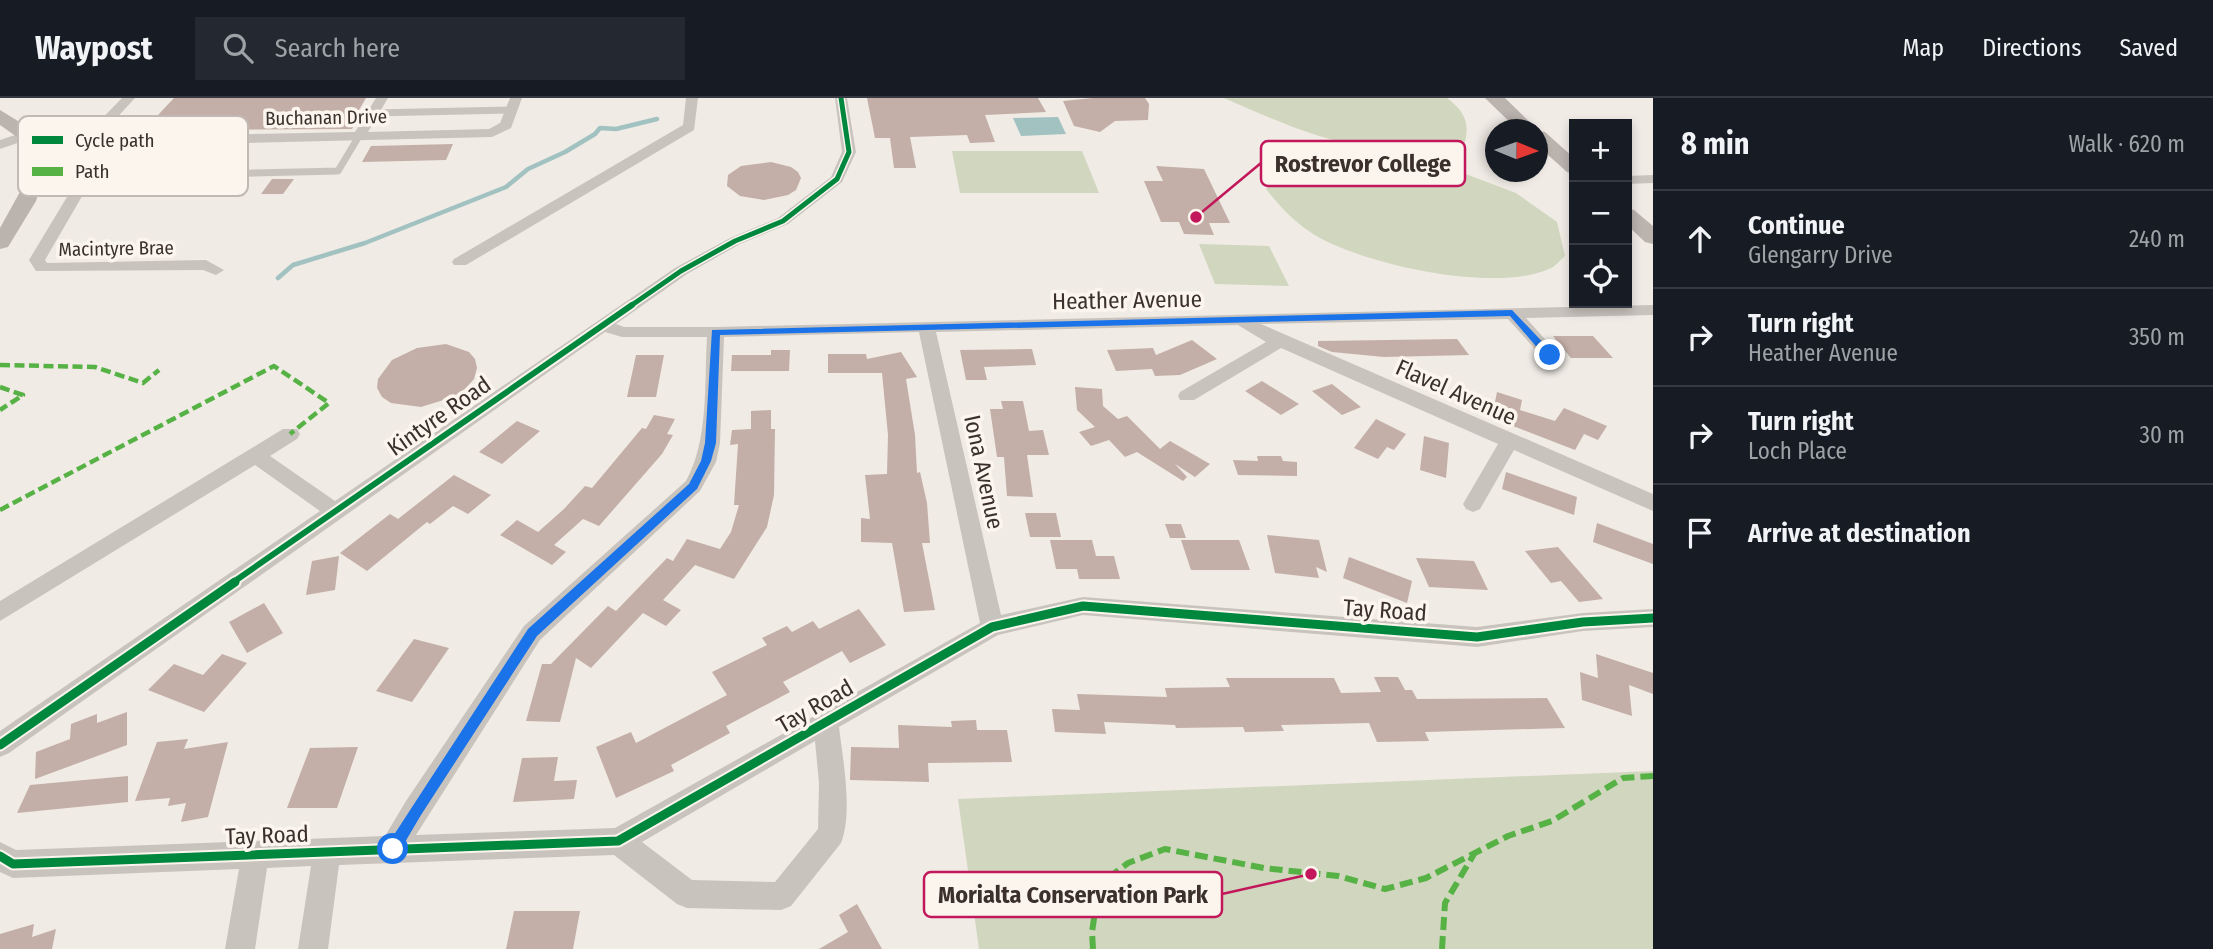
<!DOCTYPE html>
<meta charset="utf-8">
<style>
:root{--surface:#171b24;--page:#242831;--text:#f1f3f6;--muted:#9ea1a6;--line:#363941}
body{margin:0;font-family:"Fira Sans Condensed",sans-serif;background:var(--page);color:var(--text)}
.controls{position:absolute;right:21px;top:21px;display:grid;overflow:hidden;border-radius:0px;box-shadow:0 4px 10px #0003}
.controls button{width:63px;height:63px;display:grid;place-items:center;padding:0;border:0;border-bottom:2px solid var(--line);background:var(--surface);color:var(--text);font:35px sans-serif}
.compass{position:absolute;left:1485px;top:21px;width:63px;height:63px;border-radius:50%;background:var(--surface);box-shadow:0 4px 10px #0003;rotate:91deg}
.stop{position:absolute;width:21px;height:21px;margin:-16px;border:5px solid #1a73e8;border-radius:50%;background:#fff}
.stop.end{background:#1a73e8;border-color:#fff;box-shadow:0 2px 7px #0008}
.list{margin:0;padding:0;list-style:none}
h2{display:flex;justify-content:space-between;align-items:center;height:91px;margin:0;padding:0 28px;font-size:30px}
h2 small{font-size:23px;font-weight:400;color:var(--muted)}
.list li{display:grid;grid-template-columns:46px 1fr auto;gap:21px;align-items:center;box-sizing:border-box;height:98px;padding:0 28px;border-top:2px solid var(--line)}
.list b{display:block;font-size:26px;white-space:nowrap}
.list p{margin:0;font-size:23px;white-space:nowrap;color:var(--muted)}
.list em{font-size:23px;font-style:normal;color:var(--muted)}
.icon{flex:none;width:38px;height:38px;fill:none;stroke:currentColor;stroke-width:2;stroke-linecap:round;stroke-linejoin:round}
.map{position:relative;flex:none;width:1653px;height:851px;overflow:hidden}
header{display:flex;align-items:center;gap:42px;box-sizing:border-box;height:98px;padding:0 35px;background:var(--surface);border-bottom:2px solid var(--line)}
header strong{font-size:33px}
nav{display:flex;gap:38px;margin-inline-start:auto;font-size:24px}
.search{width:490px;height:63px;background:var(--page);display:flex;align-items:center;gap:18px;box-sizing:border-box;padding:0 24px;border-radius:0px;color:var(--muted);font-size:26px}
main{display:flex}
aside{flex:1;background:var(--surface)}
.map>svg:first-child{display:block}
.green{fill:#d1d6bf}
.water{fill:#a1c2c1}
.lines{fill:none;stroke-linecap:round;stroke-linejoin:round}
.stream{stroke:#a1c2c1;stroke-width:4.5}
.building{fill:#c3afa7}
.lane{stroke:#c9c3be;stroke-width:7}
.street{fill:#c9c3be;fill-rule:evenodd}
.secondary{fill:#bab3ae;fill-rule:evenodd}
.quiet-far1{stroke:#57b246;stroke-width:4.5;stroke-dasharray:10 4.5;stroke-linecap:butt}
.quiet{stroke:#57b246;stroke-width:6;stroke-dasharray:13 6;stroke-linecap:butt}
.cycleway-far2-casing{stroke:#fbf5ee;stroke-width:8}
.cycleway-far1-casing{stroke:#fbf5ee;stroke-width:10}
.cycleway-casing{stroke:#fbf5ee;stroke-width:13}
.cycleway-far2{stroke:#00873e;stroke-width:5}
.cycleway-far1{stroke:#00873e;stroke-width:6}
.cycleway{stroke:#00873e;stroke-width:9}
.route{fill:#1a73e8}
.labels{text-anchor:middle;stroke-width:7;stroke-linejoin:round;paint-order:stroke}
.far-street-label{font-size:19px;fill:#3b302b;stroke:#fbf5ee}
.street-label{font-size:23px;fill:#3b302b;stroke:#fbf5ee}
.key{fill:#fbf5ee;stroke:#c1bab4;stroke-width:2}
.key-label{font-size:19px;fill:#3b302b}
.leader{fill:none;stroke:#c2185b;stroke-width:2.5}
.callout-dot{fill:#c2185b;stroke:#fbf5ee;stroke-width:2.5}
.callout{fill:#fbf5ee;stroke:#c2185b;stroke-width:2.5}
.callout-label{font-size:24px;text-anchor:middle;font-weight:bold;fill:#3b302b}
</style>
<header>
<strong>Waypost</strong>
<div class="search"><svg class="icon" aria-label="search" viewBox="0 0 24 24"><circle cx="10" cy="10" r="6"/><path d="M15 15l6 6"/></svg>Search here</div>
<nav><a>Map</a><a>Directions</a><a>Saved</a></nav>
</header>
<main>
<div class="map">
<svg width="1653" height="851" viewBox="0 0 1653 851">
<rect width="100%" height="100%" fill="#f0ebe5"/>
<path class="green" d="M1224 0H1447C1464 13 1471 25 1464 47 1433 50 1399 53 1367 49 1317 42 1270 20 1224 0Z
M952 53H1082L1099 95H960Z
M1325 55 1386 56 1455 72 1516 95 1557 124 1565 158C1560 162 1555 169 1549 171 1496 194 1381 169 1330 145 1303 133 1284 114 1266 91L1289 65Z
M1199 146 1269 148 1289 188 1215 186Z
M1653 673V851H979L958 701Z"/>
<path class="water" d="M1058 19 1066 36 1021 38 1013 20Z"/>
<g class="lines">
<path class="stream" d="M278 180 293 167 365 145 506 89 528 71 565 54 595 36 600 30 616 31 657 21"/>
</g>
<path class="building" d="M174 0H366L359 12H363L352 31 144 32Z
M867 0H1038L1046 14 985 17 995 44 970 45 967 37 910 39 916 70H894L890 40H875Z
M1093 0H1145L1149 6 1148 22 1115 23 1100 34 1074 28 1063 3Z
M453 46 446 62 362 64 371 48Z
M771 64 791 69 798 74 801 80 796 92 788 97 764 102 740 98 727 88 728 77 741 68Z
M1156 68 1204 71 1230 125H1209L1214 137 1184 136 1179 124H1161L1144 83H1163Z
M272 81H294L283 96H261Z
M1553 238H1593L1613 260H1571Z
M1457 241 1469 257 1384 259 1332 254 1318 248V243Z
M1192 242 1217 261 1180 277 1155 278 1152 271 1116 273 1107 252 1153 250 1156 257Z
M446 246 469 254 475 261 477 270 474 281 466 290 453 299 421 309 391 305 382 299 377 290 378 281 392 262 417 250Z
M1032 251 1036 267 984 269 987 282H966L960 252Z
M771 252H790L789 273H731L732 257H771Z
M901 254 917 279 906 281 915 337 917 375 920 374 927 405 930 445H922L935 512 904 514 892 445 861 444V420L870 421 865 377 887 376 888 337 882 275H828V256H866L867 261Z
M636 257H664L656 299H627Z
M1262 283 1299 306 1281 317 1245 293Z
M1332 286 1361 309 1342 317 1312 293Z
M1075 289 1102 291 1103 308 1118 321 1127 318 1160 351 1170 343 1210 366 1195 379 1175 366 1187 379 1183 383 1137 354 1125 359 1109 342 1091 348 1079 334 1095 329 1077 312Z
M1497 294 1522 302 1520 312 1555 323 1564 310 1607 328 1598 342 1584 336 1575 352 1500 323 1501 317 1493 314Z
M1001 303H1023L1029 333 1043 332 1049 357H1027L1033 399 1007 398 1004 359H997L990 311H1003Z
M771 312V331H775L774 397 767 429 734 481 695 467 663 502 681 512 666 528 643 515 591 570 576 560 560 624 526 623 542 566H551L608 508 616 513 667 460 673 463 687 441 720 451 731 434 739 407H734L738 346 730 347 732 332 751 331V313Z
M654 317 675 321 667 336 673 337 662 356 599 428 583 421 554 447 566 454 552 467 500 437 517 422 538 434 564 411 585 388 592 390 642 330 646 331Z
M1376 321 1406 336 1394 352 1387 349 1378 361 1354 350Z
M517 323 540 333 502 366 479 354Z
M1424 338 1449 345 1446 380 1420 372Z
M1257 358H1281L1283 363 1297 364V378L1238 377 1233 362 1258 363Z
M1506 374 1577 399 1574 417 1502 391Z
M454 377 491 397 468 416 453 408 430 426 427 424 367 473 340 455 390 416 398 421Z
M1025 415H1056L1061 439H1030Z
M1597 425 1653 446V466L1593 444Z
M1165 426H1181L1186 440H1170Z
M1267 437 1319 442 1327 474 1316 469 1319 480 1275 475Z
M1050 442H1092L1096 458H1114L1120 481H1079L1077 471H1056Z
M1181 442H1239L1250 472H1191Z
M1558 449 1571 464 1603 501 1579 504 1561 483 1551 485 1525 453Z
M339 458 335 492 306 497 312 463Z
M1349 459 1412 483 1407 505 1343 480Z
M1416 460 1474 463 1488 492 1429 489Z
M264 505 283 535 247 555 229 524Z
M859 511 886 547 850 565 842 553 783 584 790 594 726 628 730 635 671 667 674 673 616 700 596 649 631 634 636 645 727 597 712 574 767 547 762 540 787 528 792 534 813 523 819 531Z
M414 541 449 550 412 604 376 593Z
M222 556 247 565 204 614 148 592 174 566 203 577Z
M1596 556 1653 575V596L1629 587 1632 618 1582 602 1580 574 1598 580Z
M1374 579H1398L1405 592H1412L1417 601 1547 600 1565 630 1425 634 1429 643 1377 644 1369 625 1281 627 1284 633 1245 634 1243 629 1176 630 1175 627 1104 624 1106 636 1055 634 1052 611 1080 612 1077 596 1167 599 1165 590 1230 589 1226 580H1334L1341 595 1381 594Z
M127 614V647L35 681 36 654 70 641 71 626 97 616V625Z
M976 622 977 632H1007L1012 664 928 665 929 684 850 682 851 649 899 650 898 627 952 629 951 623Z
M188 641 184 651 228 644 208 719 181 724 186 705 168 708 170 700 135 703 157 644Z
M358 649 337 710H287L310 650Z
M558 659 554 683 577 682 574 701 513 704 522 660Z
M128 678V704L17 715 30 687Z
M857 806 882 851H819L848 834 839 817Z
M514 813H580L573 851H506Z
M34 826 32 839 56 831 52 851H0V836Z"/>
<g class="lines">
<path class="lane" d="M373 15 511 12
M86 79 338 73 359 38"/>
<path class="street" d="M122 0H135L99 39 355 34 376 0H388L368 34 489 31 500 25 510 0H522L511 30 492 39 121 48 92 81 45 162 47 165 206 162 224 172 216 177 203 172 36 173 29 162 79 79 106 48 94 47 83 40Z
M686 0H698L694 32 466 167H454L452 164 454 161 683 27Z
M835 0H847L856 54 842 84 788 126 740 146 687 176 616 226 624 229H716L1653 207V217L1526 220 1559 257 1550 263 1544 261 1508 221 1261 226 1653 396V413L1514 352 1480 411 1473 414 1466 411 1463 406 1498 346 1281 250 1194 302H1180L1178 298 1180 294 1266 244 1238 227 936 234 1001 517 1083 499 1477 529 1583 515 1653 511V529L1583 533 1477 549 1083 517 998 537 839 629C843 662 853 715 841 745L791 808 781 812 687 810 677 806 614 757 339 767 328 851H298L311 768 267 770 255 851H225L239 771 13 780 0 774V744L16 752 385 738 406 703 524 528 686 383C709 341 704 287 707 239H622L605 234 9 655 0 659V633L320 413 255 367 0 523V503L283 331H297L300 336 297 341 270 358 335 403 675 170 730 140 778 120 831 79 842 54ZM919 234 980 525 615 730 416 737 540 542 700 393 716 364 720 345 724 239ZM815 643 819 685 818 731 775 784 692 782 642 744Z
M27 33 32 34V40L0 51V42Z
M1653 77V85L1627 86V78Z"/>
<path class="secondary" d="M1485 0H1505L1539 33 1545 34 1574 60V76L1567 74 1538 48V32H1518Z
M0 12 34 33 51 57 36 103 8 149 0 151V130L21 92 31 57 20 41 0 27Z
M1627 110 1634 112 1653 128V146L1645 144 1627 127Z"/>
<path class="quiet-far1" d="M0 267 95 269 143 285 159 272
M0 289 23 297 0 312
M0 412 274 268 329 305 290 336"/>
<path class="quiet" d="M1093 851 1092 834 1099 787 1128 765 1165 751 1264 770 1338 778 1385 791 1426 780 1508 738 1552 723 1623 680 1653 678
M1442 851 1445 805 1474 756"/>
<defs>
<path id="cycleway-far2" d="M629 209 681 173 735 143 783 123 837 81 849 54 841 0"/>
<path id="cycleway-far1" d="M232 485 632 207"/>
<path id="cycleway" d="M0 647 235 484
M0 758 13 766 618 743 992 529 1083 508 1477 539 1583 524 1653 520"/>
</defs>
<use href="#cycleway-far2" class="cycleway-far2-casing"/>
<use href="#cycleway-far1" class="cycleway-far1-casing"/>
<use href="#cycleway" class="cycleway-casing"/>
<use href="#cycleway-far2" class="cycleway-far2"/>
<use href="#cycleway-far1" class="cycleway-far1"/>
<use href="#cycleway" class="cycleway"/>
</g>
<path class="route" d="M1512 212 1553 255V260H1546L1510 218 720 237 716 345 711 363 697 391 537 538 421 717 398 756 393 758 388 756 386 751 388 746 528 531 689 386 701 363 705 345 712 232Z"/>
<g class="labels">
<g class="far-street-label">
<text transform="translate(326 19) rotate(-1)" y="7">Buchanan Drive</text>
<text transform="translate(116 150) rotate(-1)" y="7">Macintyre Brae</text>
</g>
<g class="street-label">
<text transform="translate(1127 202) rotate(-1)" y="8">Heather Avenue</text>
<text transform="translate(1456 294) rotate(24)" y="8">Flavel Avenue</text>
<text transform="translate(439 318) rotate(-35)" y="8">Kintyre Road</text>
<text transform="translate(984 374) rotate(78)" y="8">Iona Avenue</text>
<text transform="translate(1385 512) rotate(4)" y="8">Tay Road</text>
<text transform="translate(815 608) rotate(-30)" y="8">Tay Road</text>
<text transform="translate(267 737) rotate(-2)" y="8">Tay Road</text>
</g>
</g>
<rect x="18" y="18" width="230" height="80" rx="10" class="key"/>
<rect x="32" y="38" width="31" height="8" fill="#00873e"/>
<rect x="32" y="69" width="31" height="9" fill="#57b246"/>
<g class="key-label">
<text x="75" y="49">Cycle path</text>
<text x="75" y="80">Path</text>
</g>
<path class="leader" d="M1196 119L1261 65M1311 776L1222 796"/>
<g class="callout-dot">
<circle cx="1196" cy="119" r="7"/>
<circle cx="1311" cy="776" r="7"/>
</g>
<g class="callout">
<rect x="1261" y="43" width="204" height="45" rx="7"/>
<rect x="924" y="774" width="298" height="45" rx="7"/>
</g>
<g class="callout-label">
<text x="1363" y="74">Rostrevor College</text>
<text x="1073" y="805">Morialta Conservation Park</text>
</g>
</svg>
<div class="controls">
<button>+</button>
<button>−</button>
<button><svg class="icon" aria-label="locate" viewBox="0 0 24 24"><circle cx="12" cy="12" r="6"/><path d="M12 2v4M12 18v4M2 12h4M18 12h4"/></svg></button>
</div>
<svg class="compass" viewBox="-18 -18 36 36"><path d="M0-13l5 13h-10z" fill="#e53935"/><path d="M0 13l5-13h-10z" fill="#9ea1a6"/></svg>
<div class="stop" style="left:393px;top:751px"></div>
<div class="stop end" style="left:1550px;top:257px"></div>
</div>
<aside>
<h2>8 min<small>Walk · 620 m</small></h2>
<ul class="list">
<li><svg class="icon" aria-label="ahead" viewBox="0 0 24 24"><path d="M12 20V5M6 11l6-6 6 6"/></svg><div><b>Continue</b><p>Glengarry Drive</p></div><em>240 m</em></li>
<li><svg class="icon" aria-label="right" viewBox="0 0 24 24"><path d="M7 20v-9h11M14 6l5 5-5 5"/></svg><div><b>Turn right</b><p>Heather Avenue</p></div><em>350 m</em></li>
<li><svg class="icon" aria-label="right" viewBox="0 0 24 24"><path d="M7 20v-9h11M14 6l5 5-5 5"/></svg><div><b>Turn right</b><p>Loch Place</p></div><em>30 m</em></li>
<li><svg class="icon" aria-label="arrive" viewBox="0 0 24 24"><path d="M6 21V4h12l-3 4 3 4H6"/></svg><div><b>Arrive at destination</b></div></li>
</ul>
</aside>
</main>
